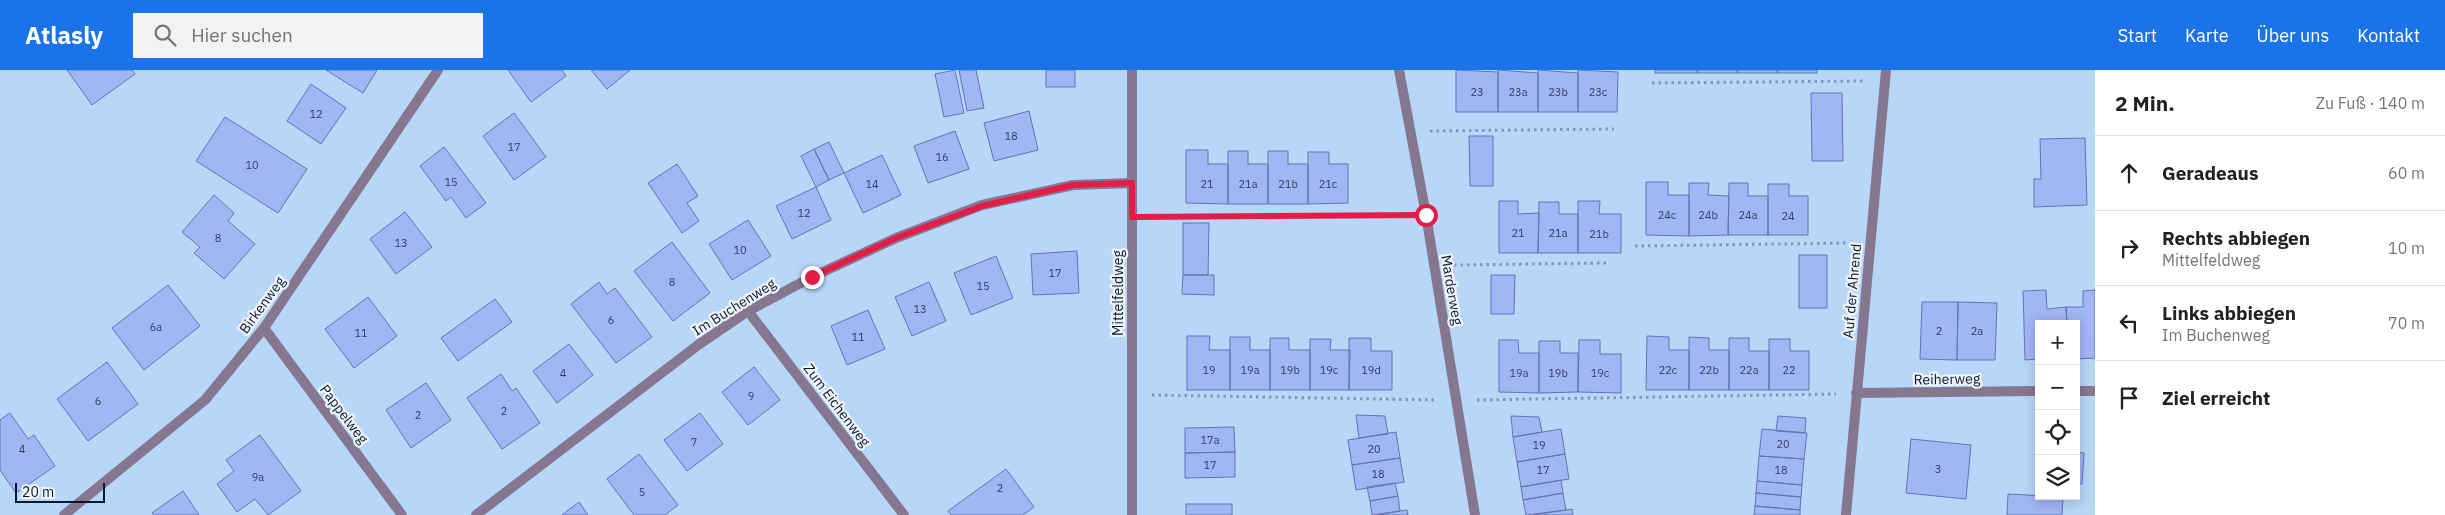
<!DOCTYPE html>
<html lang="de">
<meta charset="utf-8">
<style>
:root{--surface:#fff;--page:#f2f2f2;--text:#202124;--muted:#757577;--line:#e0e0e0;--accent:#1a73e8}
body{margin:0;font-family:"IBM Plex Sans",sans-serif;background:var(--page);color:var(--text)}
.controls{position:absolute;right:15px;bottom:15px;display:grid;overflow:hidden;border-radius:0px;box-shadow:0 2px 12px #0003}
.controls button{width:45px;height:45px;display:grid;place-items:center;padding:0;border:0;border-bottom:1px solid var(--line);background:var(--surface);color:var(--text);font:25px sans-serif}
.scale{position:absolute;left:15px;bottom:12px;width:90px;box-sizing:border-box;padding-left:5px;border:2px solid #05182c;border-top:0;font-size:14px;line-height:18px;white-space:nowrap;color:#05182c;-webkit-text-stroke:4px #eff4fa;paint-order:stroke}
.stop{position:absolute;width:15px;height:15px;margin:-11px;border:4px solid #e11d48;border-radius:50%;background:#fff}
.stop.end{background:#e11d48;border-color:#fff;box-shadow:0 1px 5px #0008}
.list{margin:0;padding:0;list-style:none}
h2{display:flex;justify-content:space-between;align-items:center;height:65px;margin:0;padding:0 20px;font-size:21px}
h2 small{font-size:16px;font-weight:400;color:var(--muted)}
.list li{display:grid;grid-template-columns:32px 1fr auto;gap:15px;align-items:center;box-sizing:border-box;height:75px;padding:0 20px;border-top:1px solid var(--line)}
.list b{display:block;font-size:19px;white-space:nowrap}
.list p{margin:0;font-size:16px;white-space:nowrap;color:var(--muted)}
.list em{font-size:16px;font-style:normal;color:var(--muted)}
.icon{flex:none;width:28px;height:28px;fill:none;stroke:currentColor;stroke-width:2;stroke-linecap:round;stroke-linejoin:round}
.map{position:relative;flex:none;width:2095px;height:445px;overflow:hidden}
header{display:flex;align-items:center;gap:30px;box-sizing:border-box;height:70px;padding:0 25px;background:var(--accent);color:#fff}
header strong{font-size:24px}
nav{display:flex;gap:28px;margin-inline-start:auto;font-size:18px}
.search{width:350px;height:45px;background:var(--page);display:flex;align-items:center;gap:12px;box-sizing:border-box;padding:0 18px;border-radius:0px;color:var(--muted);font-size:19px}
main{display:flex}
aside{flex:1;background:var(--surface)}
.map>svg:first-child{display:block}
.building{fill:#a2b5f5;stroke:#6374b0}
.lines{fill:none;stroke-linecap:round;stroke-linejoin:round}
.path{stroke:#7f99b7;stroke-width:3;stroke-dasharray:2.5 4;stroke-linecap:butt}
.minor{stroke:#867791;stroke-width:10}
.route{stroke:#e11d48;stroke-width:6}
.labels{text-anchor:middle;stroke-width:4.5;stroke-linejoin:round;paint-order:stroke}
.number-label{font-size:11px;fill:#2c3f5e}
.street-label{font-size:14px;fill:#05182c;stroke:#eff4fa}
</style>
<header>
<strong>Atlasly</strong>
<div class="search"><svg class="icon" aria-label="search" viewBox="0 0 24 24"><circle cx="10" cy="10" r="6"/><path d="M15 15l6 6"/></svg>Hier suchen</div>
<nav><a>Start</a><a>Karte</a><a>Über uns</a><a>Kontakt</a></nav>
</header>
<main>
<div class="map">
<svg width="2095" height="445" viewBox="0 0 2095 445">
<rect width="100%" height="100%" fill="#b8d6f8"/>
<path class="building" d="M67 0H132L135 4 92 35Z
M326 0H377L363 23Z
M508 0H562L566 6 531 32Z
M591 0H630L607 19Z
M955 0 964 43 944 47 935 4Z
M959 0H976L984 38 967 41Z
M1046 0H1075V17H1046Z
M1456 0 1498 2V42H1456Z
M1498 0 1538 3V42H1498Z
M1538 0 1578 3V42H1538Z
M1578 0 1618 2 1617 42H1578Z
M1655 0H1697V3H1655Z
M1697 0H1737V3H1697Z
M1737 0H1777V3H1737Z
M1777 0H1817V3H1777Z
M311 14 346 38 321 74 287 51Z
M1811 23H1842L1843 91H1812Z
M1029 41 1038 80 994 91 984 53Z
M514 43 546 87 514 110 483 66Z
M225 47 307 99 278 143 196 91Z
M955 61 969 99 928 113 914 76Z
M1469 66H1493V116H1470Z
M2085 68 2087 135 2034 137V109H2041L2040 69Z
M829 72 844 103 829 110 814 79Z
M444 77 486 133 466 148 451 127 446 131 420 96Z
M814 79 829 110 816 117 801 86Z
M1186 80H1208V94H1228V134L1186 133Z
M1228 81H1248V94H1268V134H1228Z
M1268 81H1288V94H1308V134H1268Z
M1308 82H1329V94H1348V133L1308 134Z
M882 85 901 125 863 143 844 103Z
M677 94 698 126 687 133 699 151 682 163 648 113Z
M1646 112H1668V125H1689V166L1646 165Z
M1689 113H1709L1708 125 1729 126 1728 165 1689 166Z
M1729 113H1748V126H1768V165H1728Z
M1768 114H1789V126H1808V165H1768Z
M816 117 831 150 792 169 776 136Z
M214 125 234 143 228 151 255 174 224 209 194 183 200 177 182 162Z
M1499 131H1518V144L1539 143 1538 183H1499Z
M1578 131H1600L1599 144H1621V183H1578Z
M1539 132H1559V144H1578V183H1538Z
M405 142 432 177 396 204 370 169Z
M748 150 771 186 732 210 709 174Z
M1183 153H1209L1208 205H1183Z
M672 172 710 223 673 251 634 201Z
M1077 181 1079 223 1033 225 1031 184Z
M1799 185H1827V238H1799Z
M996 186 1013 228 971 245 954 203Z
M1183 205H1214V225L1182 224Z
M1491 205H1515L1514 244H1491Z
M599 212 607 224 615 218 652 267 616 293 571 234Z
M929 212 946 251 912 266 895 227Z
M168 215 200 256 144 300 112 258Z
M2046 220 2047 239 2066 237 2067 254H2039V289L2025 290 2023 221Z
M2095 220V288L2076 289V254H2067L2066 237H2083V221Z
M368 227 397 266 354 298 325 259Z
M495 229 512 252 458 291 441 268Z
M1922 232H1958L1957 290 1920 289Z
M1958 232 1997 233 1995 290H1957Z
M868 240 885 279 847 295 831 256Z
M1187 266H1210L1209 280H1230V320H1187Z
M1647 266 1669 267V280H1689V320H1646Z
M1230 267H1250V280H1270V320H1230Z
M1689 267 1709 268V280H1729V320H1689Z
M1270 268H1289V280H1310V320H1270Z
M1349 268H1371V281H1392V320H1349Z
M1729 268H1749V281H1769V320H1729Z
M1310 269H1331L1330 280H1350L1349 320H1310Z
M1769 269H1790V281H1809V320H1769Z
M1499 270H1518L1519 283H1539V323L1499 322Z
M1579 270H1600V284H1621V323L1578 322Z
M1539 271H1560V283H1578V322L1539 323Z
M569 274 593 305 557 333 533 301Z
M107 292 138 334 88 371 57 329Z
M754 297 780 330 748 355 722 322Z
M501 304 512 321 516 318 540 353 502 379 467 328Z
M426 313 451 350 411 378 386 340Z
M10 343 28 369 34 365 55 396 16 423 0 400V350Z
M700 343 723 374 687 401 664 370Z
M1356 345 1385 346 1388 364 1359 368Z
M1511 346 1539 347 1542 362 1513 367Z
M1778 346 1806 348 1805 363 1776 361Z
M1234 357 1235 382 1185 383V358Z
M1561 359 1565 384 1517 392 1513 367Z
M1762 359 1807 363 1804 389 1759 386Z
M1396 362 1400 388 1352 395 1348 370Z
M260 365 301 421 268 445 255 429 237 442 217 414 234 401 226 390Z
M1911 369 1971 375 1966 429 1906 423Z
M1235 382V407L1185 408V383Z
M2076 382 2084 383 2082 414 2076 413Z
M639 384 678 435 665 445H634L607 409Z
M1565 384 1569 409 1521 417 1517 392Z
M1759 386 1804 389 1802 415 1757 411Z
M1400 388 1404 412 1356 420 1352 395Z
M1006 399 1034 437 1023 445H951L948 441Z
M1561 410 1563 423 1523 430 1521 417Z
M1757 411 1802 415 1801 427 1756 423Z
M1395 413 1398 426 1370 431 1367 417Z
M183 421 199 445H154L152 443Z
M1563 423 1566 440 1526 445 1523 430Z
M1756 423 1801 427 1800 440 1755 436Z
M2008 424 2063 427 2062 445H2007Z
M1398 426 1400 441 1372 445 1370 431Z
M579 432 588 445H562Z
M1186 434H1232V445H1186Z
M1755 436 1800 440V445H1754Z
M1572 439 1573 445H1533L1566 440Z
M1407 440 1408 445H1376L1400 441Z"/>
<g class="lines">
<path class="path" d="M1652 13 1864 11
M1430 61 1614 59
M1152 147 1406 145
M1635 176 1850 173
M1454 195 1608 193
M1152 325 1436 330
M1477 330 1836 324"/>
<path class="minor" d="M1399 0 1426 145 1475 445
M748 241 904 445
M264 258 402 445
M2076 321H2095
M1856 323 2039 321
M64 445 205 330 264 258 438 0
M476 445 698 275 748 241 812 207 896 168 982 135 1073 115 1132 113
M1132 445V0
M1846 445 1886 0"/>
</g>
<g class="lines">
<path class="route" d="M812 207 896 168 982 136 1073 115 1132 113V147L1426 145"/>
</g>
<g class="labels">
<g class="number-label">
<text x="1477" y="26">23</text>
<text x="1518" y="26">23a</text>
<text x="1558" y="26">23b</text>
<text x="1598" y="26">23c</text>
<text x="316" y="48">12</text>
<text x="1011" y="70">18</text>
<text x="514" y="81">17</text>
<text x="942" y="91">16</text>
<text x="252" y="99">10</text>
<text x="451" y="116">15</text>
<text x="872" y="118">14</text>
<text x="1207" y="118">21</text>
<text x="1248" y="118">21a</text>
<text x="1288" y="118">21b</text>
<text x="1328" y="118">21c</text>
<text x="804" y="147">12</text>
<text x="1667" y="149">24c</text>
<text x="1708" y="149">24b</text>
<text x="1748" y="149">24a</text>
<text x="1788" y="150">24</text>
<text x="1518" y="167">21</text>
<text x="1558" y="167">21a</text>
<text x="1599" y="168">21b</text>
<text x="218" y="172">8</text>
<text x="401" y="177">13</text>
<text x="740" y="184">10</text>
<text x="1055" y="207">17</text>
<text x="672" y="216">8</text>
<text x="983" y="220">15</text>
<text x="920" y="243">13</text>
<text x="611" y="254">6</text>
<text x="156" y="261">6a</text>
<text x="1939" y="265">2</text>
<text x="1977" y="265">2a</text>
<text x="361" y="267">11</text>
<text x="858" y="271">11</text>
<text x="1209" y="304">19</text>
<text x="1250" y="304">19a</text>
<text x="1290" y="304">19b</text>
<text x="1329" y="304">19c</text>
<text x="1371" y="304">19d</text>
<text x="1668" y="304">22c</text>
<text x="1709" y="304">22b</text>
<text x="1749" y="304">22a</text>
<text x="1789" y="304">22</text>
<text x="563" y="307">4</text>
<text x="1519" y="307">19a</text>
<text x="1558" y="307">19b</text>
<text x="1600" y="307">19c</text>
<text x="751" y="330">9</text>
<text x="98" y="335">6</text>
<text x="504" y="345">2</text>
<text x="418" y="349">2</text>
<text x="1210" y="374">17a</text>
<text x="694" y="376">7</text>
<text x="1783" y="378">20</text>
<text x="1539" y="379">19</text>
<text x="22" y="383">4</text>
<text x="1374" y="383">20</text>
<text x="1210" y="399">17</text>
<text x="1938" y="403">3</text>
<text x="1543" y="404">17</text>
<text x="1781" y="404">18</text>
<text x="1378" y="408">18</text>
<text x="258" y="411">9a</text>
<text x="1000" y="422">2</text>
<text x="642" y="426">5</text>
</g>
<g class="street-label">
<text transform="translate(1452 220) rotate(80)" y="5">Marderweg</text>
<text transform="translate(1852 221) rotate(-85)" y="5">Auf der Ahrend</text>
<text transform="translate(1118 223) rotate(-90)" y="5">Mittelfeldweg</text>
<text transform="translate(262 235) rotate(-54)" y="5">Birkenweg</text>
<text transform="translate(734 237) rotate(-32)" y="5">Im Buchenweg</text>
<text transform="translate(1947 309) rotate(-1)" y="5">Reiherweg</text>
<text transform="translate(837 335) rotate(53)" y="5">Zum Eichenweg</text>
<text transform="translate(344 344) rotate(53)" y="5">Pappelweg</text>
</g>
</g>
</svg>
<div class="controls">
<button>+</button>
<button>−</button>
<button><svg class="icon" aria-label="locate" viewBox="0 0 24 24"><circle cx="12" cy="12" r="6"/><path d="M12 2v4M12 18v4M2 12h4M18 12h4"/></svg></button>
<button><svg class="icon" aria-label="layers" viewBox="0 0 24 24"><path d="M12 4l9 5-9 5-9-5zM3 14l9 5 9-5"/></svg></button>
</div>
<div class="scale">20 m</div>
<div class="stop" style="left:1426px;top:145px"></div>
<div class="stop end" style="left:812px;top:207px"></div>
</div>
<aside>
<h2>2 Min.<small>Zu Fuß · 140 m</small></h2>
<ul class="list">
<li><svg class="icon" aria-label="ahead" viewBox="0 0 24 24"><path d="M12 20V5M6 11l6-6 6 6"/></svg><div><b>Geradeaus</b></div><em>60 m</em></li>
<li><svg class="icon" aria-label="right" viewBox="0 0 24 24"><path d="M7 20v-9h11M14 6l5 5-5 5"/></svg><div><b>Rechts abbiegen</b><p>Mittelfeldweg</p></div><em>10 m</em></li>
<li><svg class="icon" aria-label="left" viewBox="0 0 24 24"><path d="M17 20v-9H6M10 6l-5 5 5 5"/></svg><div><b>Links abbiegen</b><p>Im Buchenweg</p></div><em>70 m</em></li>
<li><svg class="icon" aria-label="arrive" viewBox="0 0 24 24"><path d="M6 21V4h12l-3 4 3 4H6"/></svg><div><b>Ziel erreicht</b></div></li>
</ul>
</aside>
</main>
